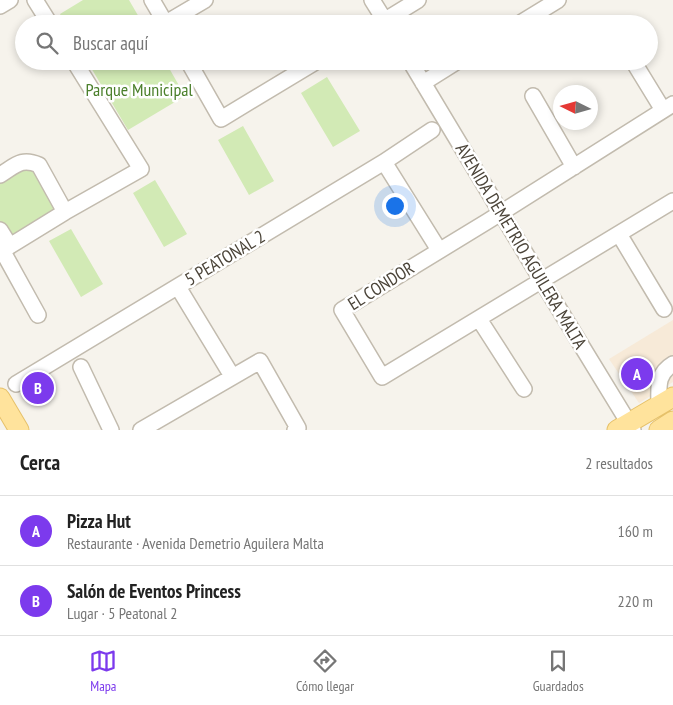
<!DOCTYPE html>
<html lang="es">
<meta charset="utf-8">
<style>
:root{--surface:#fff;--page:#f2f2f2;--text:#222;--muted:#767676;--line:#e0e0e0;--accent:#7c3aed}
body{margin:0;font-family:"PT Sans Narrow",sans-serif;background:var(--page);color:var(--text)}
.compass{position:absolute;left:553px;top:85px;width:45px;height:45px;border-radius:50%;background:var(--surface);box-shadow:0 2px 8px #0003;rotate:275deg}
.you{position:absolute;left:394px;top:205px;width:18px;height:18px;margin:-12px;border:4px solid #fff;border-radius:50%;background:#1a73e8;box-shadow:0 0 0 8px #1a73e833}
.badge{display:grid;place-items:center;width:32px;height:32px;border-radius:50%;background:var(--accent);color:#fff;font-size:16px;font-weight:700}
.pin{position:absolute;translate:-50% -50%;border:2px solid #fff;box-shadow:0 1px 5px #0006}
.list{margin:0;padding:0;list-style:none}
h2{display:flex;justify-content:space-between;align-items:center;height:65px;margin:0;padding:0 20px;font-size:21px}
h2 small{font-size:16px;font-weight:400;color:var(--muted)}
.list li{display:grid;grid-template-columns:32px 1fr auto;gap:15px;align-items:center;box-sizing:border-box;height:70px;padding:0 20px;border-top:1px solid var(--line)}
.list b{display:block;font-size:19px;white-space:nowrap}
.list p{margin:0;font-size:16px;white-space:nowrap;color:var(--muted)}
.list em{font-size:16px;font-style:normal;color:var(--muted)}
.icon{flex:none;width:28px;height:28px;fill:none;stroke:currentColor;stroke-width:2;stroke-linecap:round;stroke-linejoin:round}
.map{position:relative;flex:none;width:673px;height:430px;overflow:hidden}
.search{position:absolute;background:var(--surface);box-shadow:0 2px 8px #0003;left:15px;right:15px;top:15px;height:55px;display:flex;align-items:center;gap:12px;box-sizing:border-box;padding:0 18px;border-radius:28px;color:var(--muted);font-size:19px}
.sheet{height:205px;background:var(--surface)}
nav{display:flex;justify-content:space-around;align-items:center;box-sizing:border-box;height:70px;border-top:1px solid var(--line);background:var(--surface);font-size:14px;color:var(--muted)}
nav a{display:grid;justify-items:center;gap:2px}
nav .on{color:var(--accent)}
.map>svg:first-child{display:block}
.commercial{fill:#f7ead8}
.green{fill:#d2eab5}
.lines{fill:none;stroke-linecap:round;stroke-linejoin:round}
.minor-casing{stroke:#c2bbae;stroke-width:18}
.major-casing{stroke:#e6c16a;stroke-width:21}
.minor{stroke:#fff;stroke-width:15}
.major{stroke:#ffe39c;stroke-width:19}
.labels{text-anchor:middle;stroke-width:5;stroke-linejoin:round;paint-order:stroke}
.park-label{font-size:18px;fill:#4a7f2a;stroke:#fff}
.street-label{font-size:18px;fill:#4b4439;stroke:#fff}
</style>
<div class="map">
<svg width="673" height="430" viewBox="0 0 673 430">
<rect width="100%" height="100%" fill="#f6f3ec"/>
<path class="commercial" d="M673 320V382L639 403 609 359Z"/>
<path class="green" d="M83 0H129L143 24H65L60 14Z
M87 61H165L185 96 128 130Z
M327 77 360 131 333 147 301 93Z
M243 126 274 181 249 195 218 140Z
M24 165 36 169 57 208 9 238 0 223V179Z
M155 180 187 234 164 247 133 193Z
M71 229 103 284 81 297 49 241Z"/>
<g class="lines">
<defs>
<path id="minor" d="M35 0 50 24
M152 0 166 24
M372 0 387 24
M0 6 10 0
M166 23 205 0
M379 24 418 0
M519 24 558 0
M188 61 221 119 317 61
M410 61 542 281 633 430
M633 61 663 110
M423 83 458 61
M533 96 574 167
M673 104 488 221 342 310 382 377 673 201
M384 162 439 250
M0 175C15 166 21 157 39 165L65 212
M0 230 10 246
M619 234 664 309
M2 250 38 315
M0 252 65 212 141 169 74 61
M178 287 232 376
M479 319 524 389
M81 367 111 430
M16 384 384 162 432 130
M659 405C659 388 656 374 673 364
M141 430 260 361 298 428 295 430"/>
<path id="major" d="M0 398 19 430
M617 430 673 397
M659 430 673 421"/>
</defs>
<use href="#minor" class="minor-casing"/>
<use href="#major" class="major-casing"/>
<use href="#minor" class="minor"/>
<use href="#major" class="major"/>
</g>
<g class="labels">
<g class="park-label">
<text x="139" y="96">Parque Municipal</text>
</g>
<g class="street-label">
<text transform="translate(521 246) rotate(59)" y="6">AVENIDA DEMETRIO AGUILERA MALTA</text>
<text transform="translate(225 258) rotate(-31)" y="6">5 PEATONAL 2</text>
<text transform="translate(381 286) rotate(-32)" y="6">EL CONDOR</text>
</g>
</g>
</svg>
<svg class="compass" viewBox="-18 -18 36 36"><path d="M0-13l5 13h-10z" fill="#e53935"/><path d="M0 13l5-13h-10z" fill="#767676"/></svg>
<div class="you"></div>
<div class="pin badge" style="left:637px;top:374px">A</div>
<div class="pin badge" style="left:38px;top:388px">B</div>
<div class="search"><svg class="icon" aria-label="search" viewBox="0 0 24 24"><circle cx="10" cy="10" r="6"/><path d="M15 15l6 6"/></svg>Buscar aquí</div>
</div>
<section class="sheet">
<h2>Cerca<small>2 resultados</small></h2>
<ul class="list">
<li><span class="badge">A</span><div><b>Pizza Hut</b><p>Restaurante · Avenida Demetrio Aguilera Malta</p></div><em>160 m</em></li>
<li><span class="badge">B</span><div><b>Salón de Eventos Princess</b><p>Lugar · 5 Peatonal 2</p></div><em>220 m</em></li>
</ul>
</section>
<nav>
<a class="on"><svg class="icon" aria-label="map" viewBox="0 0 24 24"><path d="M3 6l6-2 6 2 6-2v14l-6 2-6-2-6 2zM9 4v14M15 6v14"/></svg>Mapa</a>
<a><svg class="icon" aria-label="directions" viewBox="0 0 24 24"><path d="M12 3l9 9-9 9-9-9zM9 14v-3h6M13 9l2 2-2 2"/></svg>Cómo llegar</a>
<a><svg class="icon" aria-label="saved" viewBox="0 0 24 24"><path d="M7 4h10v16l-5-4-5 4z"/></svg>Guardados</a>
</nav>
